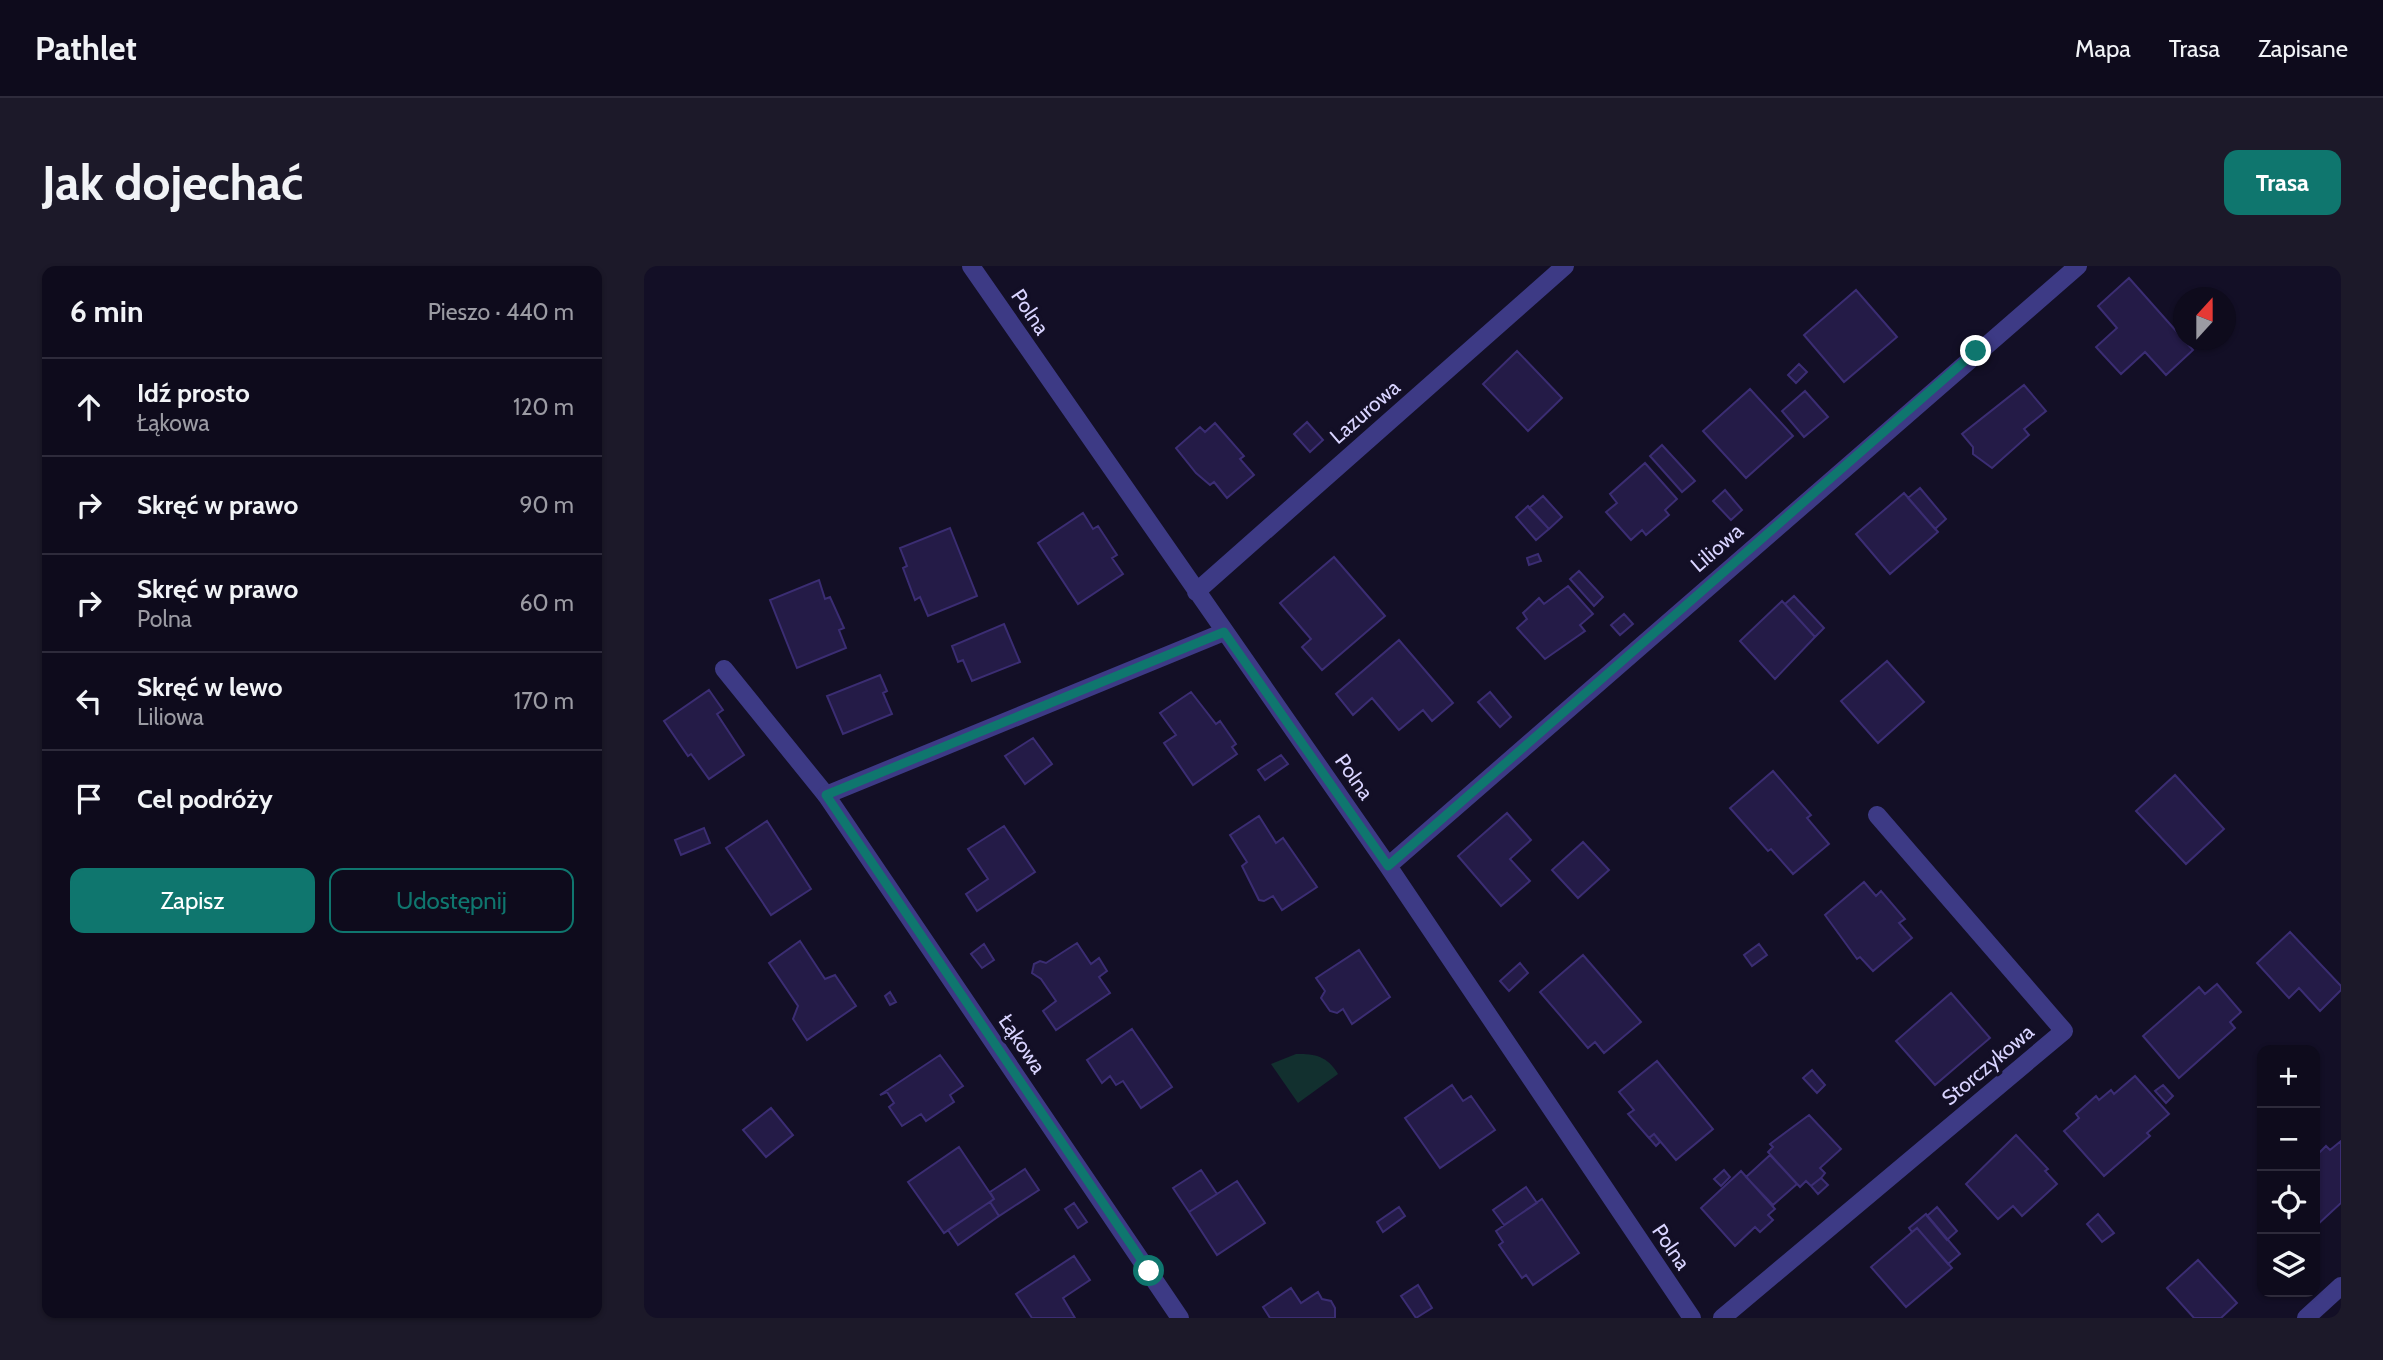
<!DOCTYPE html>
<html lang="pl">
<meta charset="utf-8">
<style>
:root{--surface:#0e0b1c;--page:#1c1929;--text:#f1f3f6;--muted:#9b9ba3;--line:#2e2b3b;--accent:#0f766e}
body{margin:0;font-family:Cabin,sans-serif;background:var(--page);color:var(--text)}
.controls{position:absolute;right:21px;bottom:21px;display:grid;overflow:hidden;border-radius:14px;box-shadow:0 2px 5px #0004}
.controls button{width:63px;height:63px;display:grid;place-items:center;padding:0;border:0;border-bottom:2px solid var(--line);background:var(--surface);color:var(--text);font:35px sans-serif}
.compass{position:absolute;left:1529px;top:21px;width:63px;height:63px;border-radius:50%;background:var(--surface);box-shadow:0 2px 5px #0004;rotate:21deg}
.stop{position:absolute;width:21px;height:21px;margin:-16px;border:5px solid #0f766e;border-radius:50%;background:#fff}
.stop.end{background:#0f766e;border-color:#fff;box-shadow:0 2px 7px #0008}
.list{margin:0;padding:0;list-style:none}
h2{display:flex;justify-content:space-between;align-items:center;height:91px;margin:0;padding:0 28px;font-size:30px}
h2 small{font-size:23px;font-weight:400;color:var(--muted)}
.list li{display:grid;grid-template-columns:46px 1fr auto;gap:21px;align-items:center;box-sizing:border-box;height:98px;padding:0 28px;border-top:2px solid var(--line)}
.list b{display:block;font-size:26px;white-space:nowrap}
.list p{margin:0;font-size:23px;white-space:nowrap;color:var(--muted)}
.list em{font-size:23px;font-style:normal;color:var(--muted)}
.actions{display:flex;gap:14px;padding:21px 28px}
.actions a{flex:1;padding:16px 0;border:2px solid var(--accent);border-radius:14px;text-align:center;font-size:24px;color:var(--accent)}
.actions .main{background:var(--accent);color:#fff}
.icon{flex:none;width:38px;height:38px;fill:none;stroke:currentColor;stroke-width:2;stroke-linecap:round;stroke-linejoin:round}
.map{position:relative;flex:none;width:1697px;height:1052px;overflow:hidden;border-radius:14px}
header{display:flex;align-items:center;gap:42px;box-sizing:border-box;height:98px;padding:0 35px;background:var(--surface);border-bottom:2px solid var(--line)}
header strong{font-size:33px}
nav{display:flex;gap:38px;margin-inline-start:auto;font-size:24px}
.intro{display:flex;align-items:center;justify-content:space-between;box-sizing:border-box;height:168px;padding:0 42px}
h1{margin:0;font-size:49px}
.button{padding:18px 32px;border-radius:14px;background:var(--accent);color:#fff;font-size:24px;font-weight:700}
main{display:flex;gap:42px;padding:0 42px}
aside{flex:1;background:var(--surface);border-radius:14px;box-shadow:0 2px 5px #0004}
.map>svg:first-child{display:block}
.green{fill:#12302f}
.building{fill:#241b47;stroke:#3b2d73;stroke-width:2}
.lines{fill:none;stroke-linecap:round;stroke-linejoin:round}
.lane{stroke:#3d3a85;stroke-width:18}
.street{stroke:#3d3a85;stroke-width:18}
.route{stroke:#0f766e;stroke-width:9}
.labels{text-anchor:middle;stroke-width:7;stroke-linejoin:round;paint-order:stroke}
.street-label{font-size:21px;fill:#d9d4ff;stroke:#130f26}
</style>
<header>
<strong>Pathlet</strong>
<nav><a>Mapa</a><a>Trasa</a><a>Zapisane</a></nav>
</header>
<div class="intro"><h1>Jak dojechać</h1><a class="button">Trasa</a></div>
<main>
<aside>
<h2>6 min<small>Pieszo · 440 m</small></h2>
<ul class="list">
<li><svg class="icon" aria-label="ahead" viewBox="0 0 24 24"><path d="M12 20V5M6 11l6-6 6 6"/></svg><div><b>Idź prosto</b><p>Łąkowa</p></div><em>120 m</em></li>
<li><svg class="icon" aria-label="right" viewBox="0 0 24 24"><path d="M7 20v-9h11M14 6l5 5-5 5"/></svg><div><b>Skręć w prawo</b></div><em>90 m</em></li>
<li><svg class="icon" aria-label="right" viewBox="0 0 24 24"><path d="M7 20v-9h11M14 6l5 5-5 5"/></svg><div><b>Skręć w prawo</b><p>Polna</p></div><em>60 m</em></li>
<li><svg class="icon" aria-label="left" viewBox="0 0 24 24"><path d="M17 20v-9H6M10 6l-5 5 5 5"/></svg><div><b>Skręć w lewo</b><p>Liliowa</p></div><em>170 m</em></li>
<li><svg class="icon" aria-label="arrive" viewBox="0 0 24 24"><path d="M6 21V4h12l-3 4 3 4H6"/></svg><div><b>Cel podróży</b></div></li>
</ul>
<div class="actions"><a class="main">Zapisz</a><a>Udostępnij</a></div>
</aside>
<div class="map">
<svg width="1697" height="1052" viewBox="0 0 1697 1052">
<rect width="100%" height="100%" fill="#130f26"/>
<path class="green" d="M652 788C672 788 683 790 694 808L654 837 627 798Z"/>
<path class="building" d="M1485 12 1549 84 1522 109 1501 86 1477 108 1452 81 1473 62 1454 40Z
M1212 24 1253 71 1200 116 1160 69Z
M873 85 918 132 884 165 839 118Z
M1155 98 1163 106 1152 117 1144 109Z
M1380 119 1402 145 1380 163 1385 169 1348 202 1329 188V181L1318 168Z
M1106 123 1149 170 1102 212 1059 165Z
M1161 125 1184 151 1160 171 1138 145Z
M663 156 679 174 666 186 650 168Z
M571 157 600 190 596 193 610 209 583 232 570 216 566 219 552 207 532 182 556 161 561 166Z
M1018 179 1051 215 1038 226 1006 190Z
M1001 197 1033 233 1021 244 1025 249 1002 269 998 264 987 274 962 246 973 237 966 228Z
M1276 222 1302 253 1291 263 1264 232Z
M1081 224 1098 244 1087 254 1069 235Z
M1260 227 1294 266 1246 308 1212 268Z
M899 230 918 251 905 263 885 242Z
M884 240 905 263 892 274 872 251Z
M439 247 449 263 454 260 473 289 468 292 479 308 434 338 394 277Z
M306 262 333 330 284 350 276 331 271 334 259 302 263 300 256 282Z
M894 288 897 295 885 299 883 292Z
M690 291 741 350 678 404 658 381 667 373 636 337Z
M935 305 959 331 950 340 926 313Z
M175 314 181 333 186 331 200 362 195 364 202 382 153 402 126 334Z
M924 320 949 348 936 359 941 365 901 393 873 362 883 353 879 347 895 332 900 338Z
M1150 330 1180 362 1171 371 1141 338Z
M1138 335 1171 371 1131 413 1096 375Z
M980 348 989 358 976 369 967 359Z
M360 358 376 396 328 415 319 394 314 396 308 380Z
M755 374 809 437 788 455 779 444 755 464 728 432 709 449 692 428Z
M1243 395 1280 436 1234 477 1197 435Z
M236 409 243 425 239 427 248 448 199 468 183 430Z
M65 424 79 444 73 448 100 489 65 513 47 488 44 490 20 455Z
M547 426 572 458 576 455 592 478 588 481 593 488 549 519 520 477 532 469 516 447Z
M846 426 867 451 856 461 834 436Z
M389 472 408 498 381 518 361 490Z
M637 489 644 498 621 514 614 504Z
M1129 505 1167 549 1163 552 1185 578 1149 608 1127 583 1124 585 1086 542Z
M1531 509 1580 563 1542 598 1492 545Z
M863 547 887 574 866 593 886 615 857 640 814 590Z
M615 550 632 577 639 572 673 621 638 644 629 630 620 635 615 634 598 600 603 596 586 569Z
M123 555 167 623 127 649 82 582Z
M360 560 391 606 333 645 322 628 344 613 324 583Z
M60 562 66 577 37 589 31 574Z
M939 576 965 604 934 632 908 604Z
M1220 616 1232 630 1237 625 1261 653 1255 657 1268 672 1229 705 1216 691 1213 693 1181 649Z
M1646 666 1697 720V724L1676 745 1655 722 1645 732 1613 697Z
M156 675 181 713 191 709 212 740 163 774 149 753 154 740 125 697Z
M433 677 447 698 455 692 463 705 455 711 466 727 412 764 399 745 412 735 397 713 388 707 390 698 396 695 402 697Z
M340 678 350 694 338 702 327 688Z
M1115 678 1123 689 1108 700 1100 689Z
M715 684 746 731 708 758 699 743 693 747 686 745 677 732 681 725 672 712Z
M939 689 997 756 960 787 951 776 944 782 896 726Z
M876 697 884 707 865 725 856 715Z
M1573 718 1597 746 1586 756 1591 762 1535 812 1499 770 1555 721 1561 728Z
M246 726 252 736 246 739 241 730Z
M1307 727 1346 772 1291 819 1252 775Z
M488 763 528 821 497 842 479 815 472 819 466 810 458 817 443 794Z
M296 789 319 820 306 829 310 836 282 855 277 848 258 860 245 841 250 837 243 826 236 829Z
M1013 795 1069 863 1032 894 1010 868 1005 872 984 848 990 844 975 826Z
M1168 804 1181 819 1173 827 1159 812Z
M1491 810 1525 848 1503 867 1506 870 1460 910 1420 865 1435 852 1432 848 1452 830 1455 834 1467 824 1470 828Z
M808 819 819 835 827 830 851 864 796 902 761 852Z
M1519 819 1529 830 1522 837 1511 825Z
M127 842 149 869 122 891 99 864Z
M1165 849 1197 883 1176 902 1181 907 1177 912 1167 920 1162 915 1156 921 1124 886 1129 881 1126 878Z
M1010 868 1016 876 1012 880 1005 872Z
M1372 869 1404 903 1401 905 1413 918 1378 950 1369 940 1354 953 1322 918Z
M1697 875V937L1671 961V891L1682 880 1686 884Z
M315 881 350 933 300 967 264 916Z
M1126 889 1153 918 1129 939 1102 911Z
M381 903 395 924 355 950 346 936 350 933 346 926Z
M557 904 573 928 545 946 529 922Z
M1080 904 1086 911 1077 920 1070 913Z
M1097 905 1131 943 1124 949 1129 954 1116 966 1111 961 1091 980 1057 942Z
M1177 912 1184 919 1174 928 1167 920Z
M593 915 621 957 573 989 545 946Z
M882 921 893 937 860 959 849 944Z
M898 933 935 987 889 1019 882 1009 878 1012 855 979 859 976 852 965Z
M346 936 355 950 314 979 304 964Z
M430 937 443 956 434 962 421 943Z
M755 941 761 950 739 966 733 956Z
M1293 941 1313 965 1303 974 1283 950Z
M1282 948 1316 988 1304 998 1273 962 1268 966 1265 962Z
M1454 948 1470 967 1458 976 1443 958Z
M1273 962 1308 1002 1262 1041 1227 1001Z
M430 990 446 1014 419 1032 431 1052H388L372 1028Z
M1554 994 1593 1037 1577 1052H1550L1523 1022Z
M774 1019 788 1042 772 1052 757 1030Z
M647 1022 657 1037 674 1026 678 1033 687 1035 691 1042V1052H626L619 1041Z"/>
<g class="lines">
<path class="lane" d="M80 403 182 529"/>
<path class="street" d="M327 0 744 600 1048 1052
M552 326 921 0
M744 600 1434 0
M536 1052 182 529 580 366
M1078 1052 1420 765 1233 549
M1662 1052 1697 1020"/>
</g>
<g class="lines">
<path class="route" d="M505 1005 182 529 580 366 744 600 1332 85"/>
</g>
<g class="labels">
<g class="street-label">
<text transform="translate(386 46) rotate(56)" y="7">Polna</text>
<text transform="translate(721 146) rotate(-41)" y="7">Lazurowa</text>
<text transform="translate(1073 282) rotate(-41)" y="7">Liliowa</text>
<text transform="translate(710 511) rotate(55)" y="7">Polna</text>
<text transform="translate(378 778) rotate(56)" y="7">Łąkowa</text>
<text transform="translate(1344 799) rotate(-40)" y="7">Storczykowa</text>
<text transform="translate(1027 981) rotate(56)" y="7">Polna</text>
</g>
</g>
</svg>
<div class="controls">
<button>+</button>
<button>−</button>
<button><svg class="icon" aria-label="locate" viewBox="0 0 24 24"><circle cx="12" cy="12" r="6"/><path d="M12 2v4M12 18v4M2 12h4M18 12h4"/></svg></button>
<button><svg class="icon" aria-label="layers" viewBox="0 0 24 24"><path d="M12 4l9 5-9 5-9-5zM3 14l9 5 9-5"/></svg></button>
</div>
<svg class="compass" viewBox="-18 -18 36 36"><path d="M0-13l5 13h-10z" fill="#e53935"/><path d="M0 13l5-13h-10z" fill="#9b9ba3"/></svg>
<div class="stop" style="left:505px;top:1005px"></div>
<div class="stop end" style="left:1332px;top:85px"></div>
</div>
</main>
